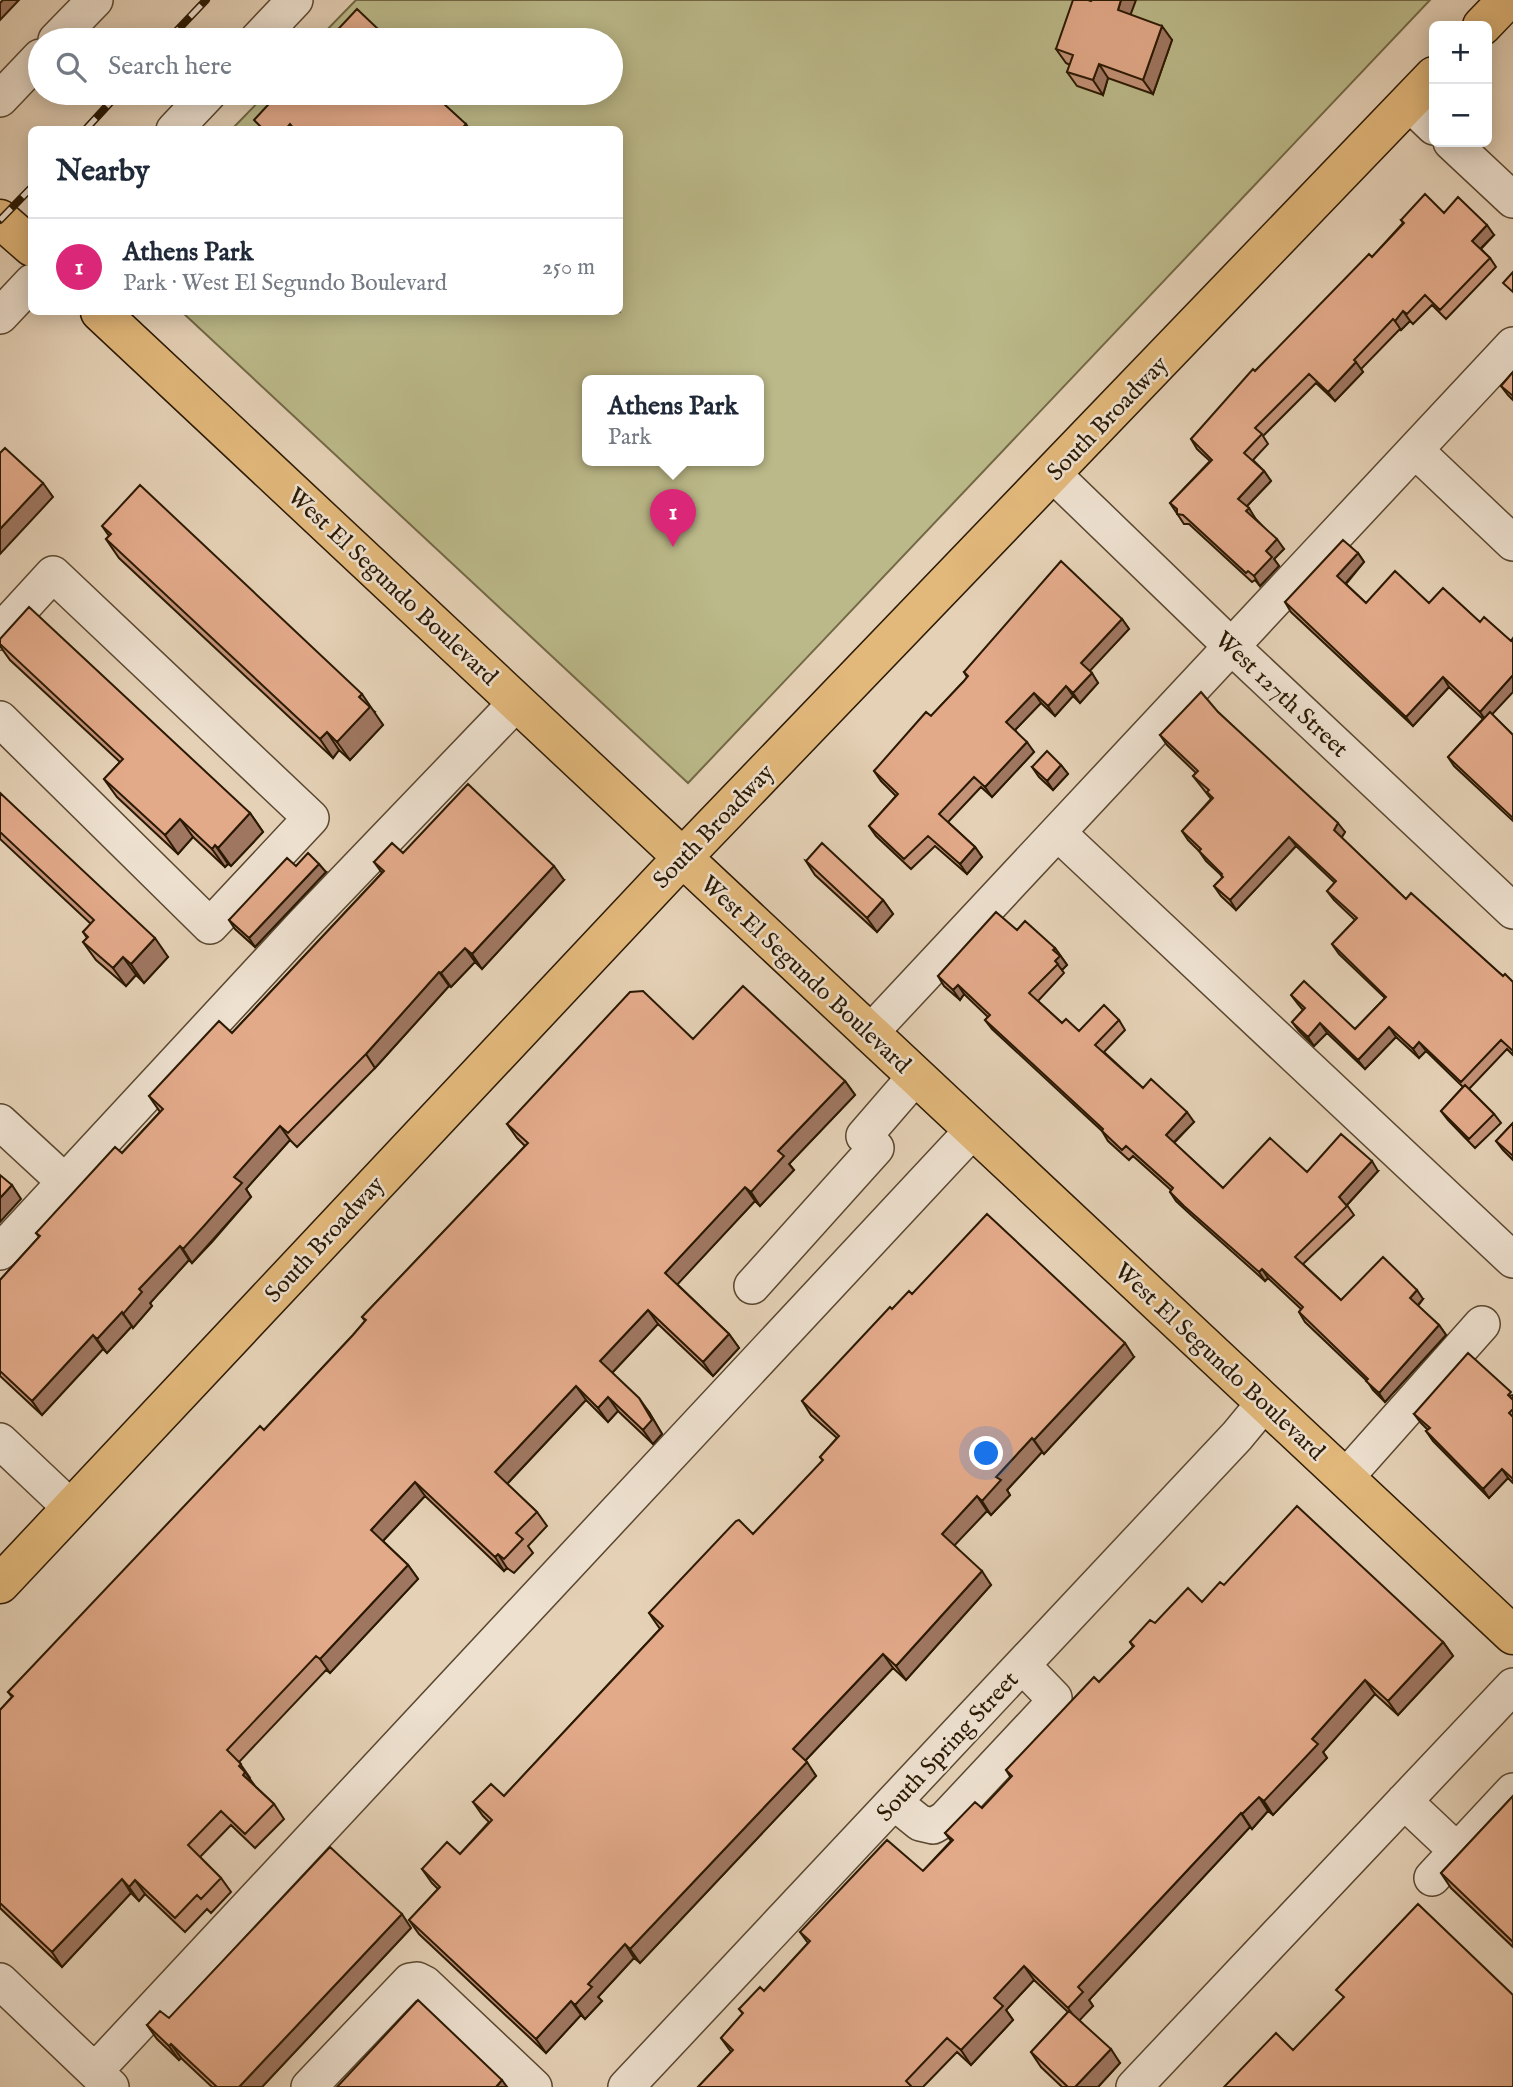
<!DOCTYPE html>
<meta charset="utf-8">
<style>
:root{--surface:#fff;--page:#f6f6f7;--text:#1f2937;--muted:#747a83;--line:#e0e1e3;--accent:#db2777}
body{margin:0;font-family:"IM FELL English",serif;background:var(--page);color:var(--text)}
.controls{position:absolute;right:21px;top:21px;display:grid;overflow:hidden;border-radius:10px;box-shadow:0 4px 18px #0003}
.controls button{width:63px;height:63px;display:grid;place-items:center;padding:0;border:0;border-bottom:2px solid var(--line);background:var(--surface);color:var(--text);font:35px sans-serif}
.you{position:absolute;left:987px;top:1454px;width:24px;height:24px;margin:-18px;border:5px solid #fff;border-radius:50%;background:#1a73e8;box-shadow:0 0 0 10px #1a73e833}
.badge{display:grid;place-items:center;width:46px;height:46px;border-radius:50%;background:var(--accent);color:#fff;font-size:23px;font-weight:700}
.pin{position:absolute;translate:-50% -58px;filter:drop-shadow(0 2px 4px #0008)}
.pin::after{content:'';position:absolute;top:37px;width:24px;height:21px;background:inherit;clip-path:polygon(0 0,100% 0,50% 100%)}
.popup{position:absolute;left:582px;top:375px;width:182px;height:91px;box-sizing:border-box;display:grid;place-content:center;border-radius:10px;background:var(--surface);filter:drop-shadow(0 2px 5px #0005);font-size:23px;white-space:nowrap;color:var(--muted)}
.popup b{font-size:26px;color:var(--text)}
.popup::after{content:'';position:absolute;left:50%;top:100%;margin-left:-14px;border:14px solid transparent;border-top-color:var(--surface)}
.list{margin:0;padding:0;list-style:none}
h2{display:flex;justify-content:space-between;align-items:center;height:91px;margin:0;padding:0 28px;font-size:30px}
h2 small{font-size:23px;font-weight:400;color:var(--muted)}
.list li{display:grid;grid-template-columns:46px 1fr auto;gap:21px;align-items:center;box-sizing:border-box;height:98px;padding:0 28px;border-top:2px solid var(--line)}
.list b{display:block;font-size:26px;white-space:nowrap}
.list p{margin:0;font-size:23px;white-space:nowrap;color:var(--muted)}
.list em{font-size:23px;font-style:normal;color:var(--muted)}
.icon{flex:none;width:38px;height:38px;fill:none;stroke:currentColor;stroke-width:2;stroke-linecap:round;stroke-linejoin:round}
.map{position:relative;flex:none;width:1513px;height:2087px;overflow:hidden}
.search{position:absolute;background:var(--surface);box-shadow:0 4px 18px #0003;left:28px;top:28px;width:595px;height:77px;display:flex;align-items:center;gap:18px;box-sizing:border-box;padding:0 24px;border-radius:38px;color:var(--muted);font-size:26px}
.panel{position:absolute;background:var(--surface);box-shadow:0 4px 18px #0003;left:28px;top:126px;width:595px;height:189px;border-radius:10px}
.map>svg:first-child{display:block}
.green{fill:#bbb989;stroke:#736946;stroke-width:2;fill-rule:evenodd}
.lines{fill:none;stroke-linecap:round;stroke-linejoin:round}
.minor-casing{stroke:#5a4730;stroke-width:38}
.major-casing{stroke:#2b1903;stroke-width:41}
.minor{stroke:#eee1d0;stroke-width:35}
.major{stroke:#e2b87b;stroke-width:38}
.rail-casing{stroke:#2b1903;stroke-width:8}
.rail{stroke:#eee1d0;stroke-width:5;stroke-dasharray:16;stroke-linecap:butt}
.wall{fill:#c39277;stroke:#2b1903;stroke-width:2}
.shaded-wall{fill:#9f7761;stroke:#2b1903;stroke-width:2}
.building{fill:#e3aa8a;stroke:#2b1903;stroke-width:2}
.labels{text-anchor:middle;stroke-width:5;stroke-linejoin:round;paint-order:stroke}
.street-label{font-size:24px;fill:#2b1903;stroke:#eee1d0}
</style>
<div class="map">
<svg width="1513" height="2087" viewBox="0 0 1513 2087">
<rect width="100%" height="100%" fill="#e5d1b6"/>
<filter id="stains"><feTurbulence type="fractalNoise" baseFrequency=".00286" numOctaves="4"/><feColorMatrix values="0 0 0 0 .2 0 0 0 0 .09 0 0 0 0 .02 0 0 0 .5 -.17"/></filter>
<radialGradient id="worn" r=".72"><stop offset=".6" stop-color="#630" stop-opacity="0"/><stop offset="1" stop-color="#630" stop-opacity=".3"/></radialGradient>
<path class="green" d="M356 0H1430L688 783 182 312H620V130L232 129 267 93H611V40H317ZM587 381H759V461H587Z"/>
<g class="lines">
<defs>
<path id="minor" d="M56 40 95 0
M257 40 295 0
M0 99 40 57
M1409 103 1434 127
M174 130 209 93
M1451 142 1513 200
M0 316 32 282
M1415 450 1513 543
M1053 474 1231 646 1513 911
M0 632 53 574 311 818 210 926 0 719
M1058 833 1513 1260
M869 1034 1513 345
M0 1122 65 1182
M0 1252 304 924 517 702
M752 1286 876 1148 864 1136 915 1077
M0 1441 71 1508
M1345 1478 1482 1324
M1404 1801 1457 1851 1513 1791
M894 1802 920 1823 933 1826 945 1819 1049 1708 1054 1698 1022 1665
M1432 1878 1457 1851
M0 1981 111 2087
M95 2071 973 1130
M309 2087 410 1981 417 1980 425 1984 534 2087
M626 2087 1237 1436 1265 1402
M1134 2087 1513 1686"/>
<path id="major" d="M1482 26 1507 0
M0 219 32 247
M100 312 1513 1635
M0 1584 682 858 1434 76"/>
</defs>
<use href="#minor" class="minor-casing"/>
<use href="#major" class="major-casing"/>
<use href="#minor" class="minor"/>
<use href="#major" class="major"/>
<defs>
<path id="rail" d="M168 40 206 0
M85 130 119 93
M0 220 32 187"/>
</defs>
<use href="#rail" class="rail-casing"/>
<use href="#rail" class="rail"/>
</g>
<path class="wall" d="M1131 15 1172 40 1153 94 1108 78 1103 95 1077 86 1067 72 1070 65 1066 63 1056 49Z
M1444 213 1494 235 1481 249 1490 258 1496 267 1446 319 1432 305 1413 324 1410 321 1401 330 1400 329 1361 369 1363 372 1335 401 1316 383 1263 436 1268 444 1253 460 1264 471 1271 481 1247 506 1255 518 1284 549 1274 559 1279 566 1260 586 1255 580 1252 582 1189 524H1184L1170 503 1210 461 1197 449 1191 439 1255 371 1372 257 1403 223 1401 220Z
M1513 372V400L1508 395 1501 386Z
M102 526 375 712 374 713 383 725 350 760 339 750 333 758 119 558 106 539 109 536Z
M1358 553 1364 562 1346 584 1366 603H1429L1480 622 1511 641 1492 715 1513 735V821L1454 766 1448 757 1483 719 1449 687 1413 726 1291 612 1285 602Z
M1122 619 1129 629 1089 671 1098 683 1080 703 1073 696 1055 716 1041 703 1015 730 1034 752 992 797 981 787 948 822 975 847 982 857 967 874 935 846 911 869 876 836 869 826 896 796 881 781 874 771 931 716 964 681 967 677 964 672Z
M0 639 250 813 263 832 231 866 228 864 225 867 193 837 178 854 117 797 104 779 120 762 10 660 0 646Z
M1218 712 1345 832 1341 838 1406 899 1503 976 1513 982V1055L1507 1049 1469 1089 1494 1114 1501 1123 1475 1148 1448 1120 1441 1111 1463 1087 1426 1051 1419 1058 1396 1037 1365 1069 1327 1033 1314 1046 1299 1031 1292 1022 1303 1010 1298 1004 1291 995 1355 1029 1385 998 1339 954 1332 944 1355 920 1334 900 1327 891 1335 883 1296 846 1236 910 1221 896 1214 886 1222 878 1221 875 1206 861 1199 851 1188 840 1182 831 1211 799 1193 776 1196 773 1167 745 1160 735Z
M1061 765 1068 774 1053 790 1039 777 1032 767Z
M0 793 168 957 144 983 136 975 126 986 96 960 83 942 87 938 83 932 91 924 0 839Z
M403 853 564 880 482 969 475 962 451 987 449 986 375 1068 297 1147 290 1140 246 1189 251 1197 212 1242 192 1263 189 1260 169 1282 150 1303 152 1306 133 1328 132 1326 107 1353 103 1349 42 1415 0 1376V1280L39 1237 36 1233 122 1153 160 1112 149 1096 232 1033 382 873 374 862Z
M806 861 883 900 893 914 877 932 815 875Z
M296 866 326 872 255 947 235 929 229 920Z
M1017 930 1055 948 1067 965 1062 970 1064 973 1038 1001 1062 1023 1079 1031 1119 1020 1125 1030 1104 1052 1143 1088 1194 1122 1174 1143 1223 1188 1307 1172 1378 1171 1347 1205 1354 1215 1303 1264 1341 1300 1423 1299 1418 1306 1439 1325 1446 1335 1385 1402 1373 1390 1367 1381 1305 1322 1299 1312 1301 1309 1268 1278 1265 1281 1191 1215 1176 1201 1170 1192 1171 1190 1133 1156 1129 1160 1108 1141 1102 1131 992 1029 985 1020 988 1017 964 994 960 1000 944 986 938 976Z
M693 1039 845 1081 855 1095 789 1164 794 1170 760 1206 755 1201 677 1284 729 1334 739 1348 713 1376 658 1324 612 1373 649 1412 662 1434 653 1444 618 1411 608 1422 586 1400 507 1484 537 1512 547 1526 528 1546 533 1553 514 1573 507 1568 504 1571 425 1496 383 1541 408 1565 418 1579 330 1673 326 1670 239 1762 250 1778 249 1779 255 1786 274 1804 284 1819 255 1848 231 1825 200 1857 221 1878 231 1892 211 1913 207 1909 185 1932 145 1894 139 1901 131 1893 62 1967 0 1908V1710L12 1697 8 1692 264 1430 353 1335 365 1321 362 1317 525 1146 517 1138 507 1124Z
M1513 1123V1160L1503 1150 1496 1141Z
M912 1294 1134 1357 1044 1454 1042 1452 1007 1490 1010 1495 991 1515 987 1511 954 1545 991 1585 906 1680 893 1668 805 1761 816 1776 640 1963 634 1958 598 1997 602 2001 585 2019 581 2015 546 2053 419 1934 409 1920 438 1889 432 1883 422 1869 460 1854 489 1822 483 1816 473 1802 504 1796 660 1629 649 1613 753 1534 823 1461 820 1457 837 1438 811 1415 802 1401 892 1309Z
M1513 1395V1483L1508 1478 1489 1498 1433 1441 1426 1431 1428 1430 1421 1423 1414 1414Z
M1224 1585 1443 1642 1453 1656 1398 1715 1375 1694 1323 1752 1327 1758 1273 1815 1268 1811 1252 1829 1250 1827 1089 2000 1093 2006 1079 2020 1120 2063 1098 2087H1062L1041 2067 1031 2052 1068 2012 1034 1980 1006 2010 1013 2020 971 2065 957 2052 923 2087H698L731 2052 721 2038 743 2014 739 2009 764 1991 808 1943 800 1932 923 1871 951 1841 945 1833 982 1808 1011 1778 1006 1770 1099 1682 1133 1647 1130 1642 1155 1623 1202 1602Z
M1513 1796V1947L1451 1888 1441 1873Z
M411 1928 262 2087H212L181 2058 179 2060 157 2039 147 2025 169 2018Z"/>
<path class="shaded-wall" d="M3 0H19L0 20V3Z
M1121 0H1136L1127 24 1118 10Z
M1162 26 1172 40 1153 94 1143 80Z
M378 29 386 40H375L372 36Z
M1099 64 1108 78 1103 95 1093 80Z
M290 124 293 130H285Z
M466 124 470 130H461Z
M1487 225 1494 235 1479 250 1472 241Z
M1403 311 1410 321 1401 330 1395 321Z
M1356 362 1363 372 1335 401 1328 392Z
M1264 471 1271 481 1245 508 1238 499Z
M43 483 53 497 0 554V529Z
M1249 508 1255 518 1253 520 1246 511Z
M1277 539 1284 549 1274 559 1279 566 1260 586 1254 576 1266 551Z
M1358 553 1364 562 1344 585 1337 576Z
M1122 619 1129 629 1088 673 1081 663Z
M1092 673 1098 683 1080 703 1073 693Z
M1513 675V692L1486 721 1480 712Z
M1443 677 1449 687 1413 726 1406 717Z
M1066 686 1073 696 1055 716 1048 706Z
M1034 693 1041 703 1013 732 1006 722Z
M362 694 383 725 350 760 337 742 359 697Z
M327 732 339 750 333 758 320 739Z
M1027 742 1034 752 992 797 985 787Z
M1061 765 1068 774 1053 790 1047 781Z
M250 813 263 832 231 866 218 848Z
M180 819 193 837 178 854 165 835Z
M1338 823 1345 832 1340 840 1334 830Z
M1289 837 1296 846 1236 910 1230 900Z
M215 845 228 864 225 867 212 849Z
M975 847 982 857 967 874 960 864Z
M319 864 326 872 255 947 249 938Z
M554 866 564 880 482 969 472 954Z
M883 900 893 914 877 932 867 918Z
M155 938 168 957 144 983 131 964Z
M465 948 475 962 451 987 441 973Z
M1055 948 1067 965 1062 970 1055 961 1053 950Z
M123 957 136 975 126 986 113 968Z
M439 972 449 986 375 1068 366 1054Z
M958 985 964 994 960 1000 953 990Z
M1320 1023 1327 1033 1314 1046 1308 1037Z
M1389 1027 1396 1037 1365 1069 1358 1060Z
M1419 1042 1426 1051 1419 1058 1413 1049Z
M845 1081 855 1095 789 1164 794 1170 760 1206 751 1192 778 1151Z
M1187 1112 1194 1122 1172 1144 1166 1135Z
M280 1126 290 1140 246 1189 251 1197 192 1263 183 1249 234 1177Z
M1372 1161 1378 1171 1345 1207 1339 1197Z
M12 1185 21 1199 0 1222V1198Z
M745 1187 755 1201 675 1287 665 1273Z
M180 1246 189 1260 150 1303 152 1306 133 1328 123 1314 139 1289Z
M1262 1269 1268 1278 1265 1281 1259 1272Z
M1417 1290 1423 1299 1416 1307 1410 1298Z
M648 1310 658 1324 610 1375 600 1361Z
M122 1312 132 1326 107 1353 97 1339Z
M1439 1325 1446 1335 1385 1402 1379 1393Z
M729 1334 739 1348 713 1376 703 1362Z
M93 1335 103 1349 42 1415 32 1401Z
M1125 1343 1134 1357 1044 1454 1034 1440Z
M576 1386 586 1400 505 1486 495 1472Z
M608 1397 618 1411 608 1422 598 1408Z
M639 1398 649 1412 662 1434 653 1444 643 1430Z
M1032 1438 1042 1452 1007 1490 1010 1495 991 1515 982 1501 996 1477Z
M1502 1469 1508 1478 1489 1498 1483 1489Z
M415 1482 425 1496 380 1544 371 1530Z
M977 1496 987 1511 952 1548 942 1534Z
M498 1554 507 1568 504 1571 495 1557Z
M408 1565 418 1579 330 1673 320 1659Z
M982 1571 991 1585 906 1680 896 1666Z
M1443 1642 1453 1656 1398 1715 1388 1701Z
M883 1654 893 1668 803 1763 793 1749Z
M1365 1680 1375 1694 1323 1752 1327 1758 1273 1815 1264 1801 1312 1739Z
M807 1762 816 1776 640 1963 630 1949Z
M245 1772 255 1786 243 1775Z
M1259 1797 1268 1811 1252 1829 1242 1814Z
M1241 1813 1250 1827 1089 2000 1093 2006 1078 2022 1068 2008 1078 1987Z
M122 1879 131 1893 62 1967 52 1952Z
M135 1880 145 1894 139 1901 129 1887Z
M402 1914 411 1928 262 2087H239Z
M625 1944 634 1958 598 1997 602 2001 585 2019 575 2005 588 1984Z
M1024 1966 1034 1980 1006 2010 1013 2020 971 2065 961 2050 994 1998Z
M571 2001 581 2015 546 2053 536 2039Z
M171 2044 181 2058 179 2060 169 2046Z
M1111 2049 1120 2063 1098 2087H1075Z
M502 2080 507 2087H496Z"/>
<path class="building" d="M1073 0H1088L1091 1 1092 0H1121L1118 10 1162 26 1143 80 1099 64 1093 80 1067 72 1073 55 1056 49Z
M357 9 378 29 372 36 376 40H328Z
M279 93H432L466 124 461 130H295L290 124 285 130H264L254 120Z
M1425 194 1444 213 1458 197 1487 225 1472 241 1490 258 1440 310 1425 295 1407 314 1403 311 1395 321 1393 319 1354 360 1356 362 1328 392 1309 374 1255 428 1262 434 1244 453 1264 471 1238 499 1249 508 1246 511 1277 539 1266 551 1272 557 1254 576 1248 571 1246 573 1183 515 1177 514V509L1170 503 1212 460 1191 439 1253 369 1255 371 1369 254 1372 257 1404 223 1401 220Z
M1513 272V292L1503 283Z
M1513 372V396L1501 386Z
M5 448 43 483 0 529V453Z
M140 485 362 694 359 697 370 707 337 742 327 732 320 739 106 539 111 534 102 526Z
M1343 540 1358 553 1337 576 1366 603 1395 571 1429 603 1443 588 1480 622 1484 617 1511 641 1513 638V675L1480 712 1443 677 1406 717 1285 602Z
M1061 561 1122 619 1081 663 1092 673 1073 693 1066 686 1048 706 1034 693 1006 722 1027 742 985 787 974 777 939 814 975 847 960 864 928 836 904 859 869 826 898 794 874 771 926 712 931 716 964 681 968 676 964 672Z
M29 607 250 813 218 848 215 845 212 849 180 819 165 835 104 779 123 759 0 644V639Z
M1201 692 1218 712 1338 823 1334 830 1406 899 1411 893 1503 976 1505 974 1513 982V1051L1501 1040 1461 1082 1419 1042 1413 1049 1389 1027 1358 1060 1320 1023 1308 1037 1292 1022 1305 1008 1291 995 1304 981 1355 1029 1386 997 1332 944 1357 918 1327 891 1336 881 1289 837 1230 900 1214 886 1223 877 1221 875 1222 874 1199 851 1201 849 1182 831 1213 798 1207 792 1209 790 1193 776 1198 771 1160 735Z
M1490 712 1513 735V818L1448 757Z
M1047 751 1061 765 1047 781 1032 767Z
M468 784 554 866 472 954 465 948 441 973 439 972 366 1054 288 1133 280 1126 234 1177 242 1183 203 1227 183 1249 180 1246 159 1268 139 1289 142 1292 123 1314 122 1312 97 1339 93 1335 32 1401 0 1371V1280L40 1236 36 1233 115 1147 122 1153 163 1109 149 1096 219 1021 232 1033 384 871 374 862 392 843 403 853Z
M0 793 155 938 131 964 123 957 113 968 83 942 88 937 83 932 94 920 0 832Z
M822 843 883 900 867 918 806 861Z
M308 853 319 864 249 938 229 920 287 858 296 866Z
M996 912 1017 930 1025 921 1055 948 1053 950 1060 956 1055 961 1058 964 1029 993 1062 1023 1066 1019 1079 1031 1104 1005 1119 1020 1095 1045 1143 1088 1151 1079 1187 1112 1166 1135 1223 1188 1270 1138 1307 1172 1341 1134 1372 1161 1339 1197 1347 1206 1295 1257 1341 1300 1383 1257 1417 1290 1410 1298 1439 1325 1379 1393 1366 1381 1368 1379 1299 1312 1303 1307 1262 1269 1259 1272 1184 1206 1170 1192 1173 1188 1126 1146 1122 1150 1102 1131 1103 1129 985 1020 990 1015 958 985 953 990 938 976Z
M743 986 845 1081 778 1151 784 1156 751 1192 745 1187 665 1273 729 1334 703 1362 648 1310 600 1361 639 1398 652 1420 643 1430 608 1397 598 1408 576 1386 495 1472 537 1512 516 1533 523 1539 504 1559 498 1554 495 1557 415 1482 371 1530 408 1565 320 1659 316 1656 227 1750 241 1764 239 1766 245 1772 243 1775 274 1804 245 1834 221 1811 188 1845 221 1878 201 1899 197 1895 175 1918 135 1880 129 1887 122 1879 52 1952 0 1903V1710L13 1696 8 1692 260 1426 264 1430 353 1335 366 1320 362 1317 528 1143 507 1124 630 992 643 991 693 1039Z
M1465 1085 1494 1114 1469 1139 1441 1111Z
M1513 1123V1156L1496 1141Z
M0 1175 12 1185 0 1198Z
M987 1214 1125 1343 1034 1440 1032 1438 996 1477 1001 1480 982 1501 977 1496 942 1534 982 1571 896 1666 883 1654 793 1749 807 1762 630 1949 625 1944 588 1984 592 1987 575 2005 571 2001 536 2039 409 1920 440 1887 422 1869 447 1842 460 1854 492 1820 473 1802 491 1784 504 1796 663 1626 649 1613 736 1521 739 1520 753 1534 823 1460 820 1457 839 1436 802 1401 890 1307 892 1309 909 1291 912 1294Z
M1468 1353 1511 1392 1508 1395 1513 1400V1409L1509 1413 1513 1417V1479L1502 1469 1483 1489 1426 1431 1430 1428 1414 1414Z
M1297 1506 1443 1642 1388 1701 1365 1680 1312 1739 1318 1744 1264 1801 1259 1797 1242 1814 1241 1813 1078 1987 1083 1992 1068 2008 1024 1966 994 1998 1003 2006 961 2050 947 2038 906 2081 912 2087H698L733 2050 721 2038 743 2013 739 2009 760 1987 764 1991 810 1941 800 1932 887 1840 923 1871 953 1840 945 1833 975 1802 982 1808 1012 1776 1006 1770 1094 1677 1099 1682 1134 1646 1130 1642 1150 1620 1155 1623 1188 1588 1202 1602 1220 1582 1224 1585Z
M1513 1796V1942L1441 1873Z
M330 1847 402 1914 239 2087H217L171 2044 169 2046 147 2025 160 2011 169 2018Z
M1418 1904 1513 1995V2087H1224L1276 2033 1293 2050 1344 1997 1336 1990Z
M418 2000 502 2080 496 2087H337Z
M1069 2011 1111 2049 1075 2087H1068L1031 2052Z"/>
<g class="labels">
<g class="street-label">
<text transform="translate(1107 418) rotate(-46)" y="8">South Broadway</text>
<text transform="translate(393 586) rotate(43)" y="8">West El Segundo Boulevard</text>
<text transform="translate(1282 694) rotate(43)" y="8">West 127th Street</text>
<text transform="translate(713 826) rotate(-46)" y="8">South Broadway</text>
<text transform="translate(806 974) rotate(43)" y="8">West El Segundo Boulevard</text>
<text transform="translate(324 1239) rotate(-47)" y="8">South Broadway</text>
<text transform="translate(1220 1361) rotate(43)" y="8">West El Segundo Boulevard</text>
<text transform="translate(947 1746) rotate(-47)" y="8">South Spring Street</text>
</g>
</g>
<rect width="100%" height="100%" filter="url(#stains)"/>
<rect width="100%" height="100%" fill="url(#worn)"/>
</svg>
<div class="controls">
<button>+</button>
<button>−</button>
</div>
<div class="you"></div>
<div class="pin badge" style="left:673px;top:547px">1</div>
<div class="popup"><b>Athens Park</b>Park</div>
<div class="search"><svg class="icon" aria-label="search" viewBox="0 0 24 24"><circle cx="10" cy="10" r="6"/><path d="M15 15l6 6"/></svg>Search here</div>
<section class="panel">
<h2>Nearby<small></small></h2>
<ul class="list">
<li><span class="badge">1</span><div><b>Athens Park</b><p>Park · West El Segundo Boulevard</p></div><em>250 m</em></li>
</ul>
</section>
</div>
